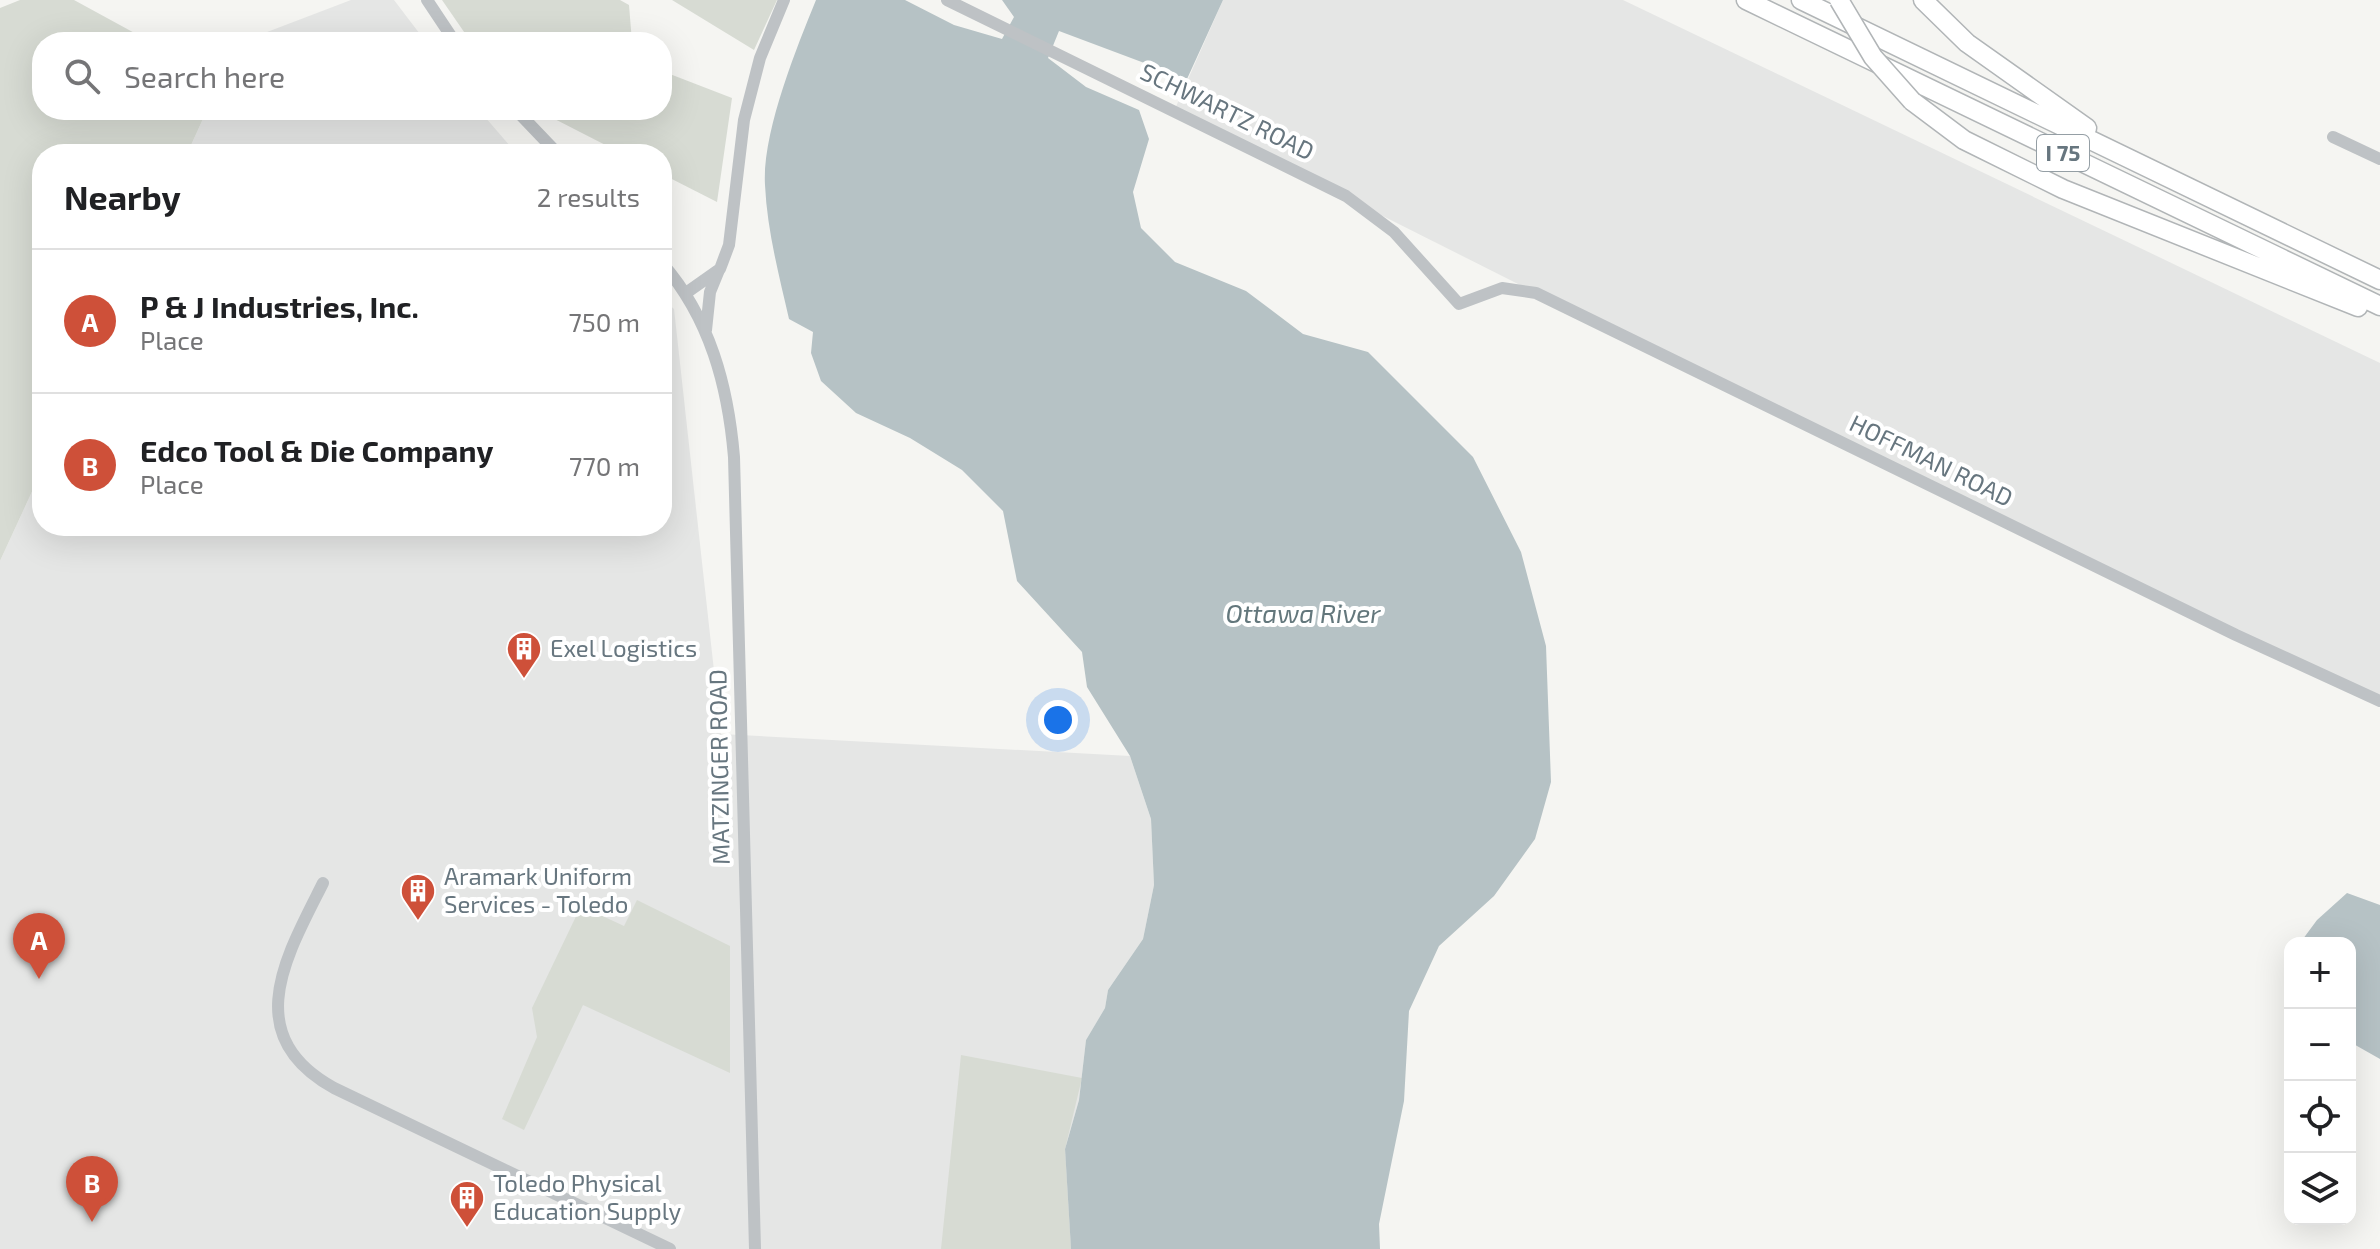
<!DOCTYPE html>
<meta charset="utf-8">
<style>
:root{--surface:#fff;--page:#f2f2f2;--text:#202124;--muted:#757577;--line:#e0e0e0;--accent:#ce5039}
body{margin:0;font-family:"Exo 2",sans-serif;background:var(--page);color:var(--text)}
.controls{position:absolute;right:24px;bottom:24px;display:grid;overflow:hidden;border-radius:16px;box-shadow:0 8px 32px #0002}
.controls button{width:72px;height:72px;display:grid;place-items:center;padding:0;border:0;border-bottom:2px solid var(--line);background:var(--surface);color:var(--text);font:40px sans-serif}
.you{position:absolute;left:1058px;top:720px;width:28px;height:28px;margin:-20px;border:6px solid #fff;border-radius:50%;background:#1a73e8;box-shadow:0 0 0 12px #1a73e833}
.badge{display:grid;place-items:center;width:52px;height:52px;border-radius:50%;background:var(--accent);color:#fff;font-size:26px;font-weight:700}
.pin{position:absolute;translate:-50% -66px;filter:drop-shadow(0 2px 4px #0008)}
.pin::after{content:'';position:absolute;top:42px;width:28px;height:24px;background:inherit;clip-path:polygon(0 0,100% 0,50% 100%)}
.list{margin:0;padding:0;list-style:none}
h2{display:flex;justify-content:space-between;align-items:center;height:104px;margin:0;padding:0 32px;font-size:34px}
h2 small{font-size:26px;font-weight:400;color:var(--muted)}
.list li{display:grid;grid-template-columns:52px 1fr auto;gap:24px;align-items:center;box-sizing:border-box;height:144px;padding:0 32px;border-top:2px solid var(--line)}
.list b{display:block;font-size:30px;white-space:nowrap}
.list p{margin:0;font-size:26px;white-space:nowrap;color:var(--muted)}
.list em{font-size:26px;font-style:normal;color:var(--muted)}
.icon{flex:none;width:44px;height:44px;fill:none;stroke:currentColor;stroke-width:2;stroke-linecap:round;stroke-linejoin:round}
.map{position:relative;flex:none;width:2380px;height:1249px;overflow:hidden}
.search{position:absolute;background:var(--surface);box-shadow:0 8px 32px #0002;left:32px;top:32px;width:640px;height:88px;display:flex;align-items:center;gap:20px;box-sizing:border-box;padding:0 28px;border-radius:32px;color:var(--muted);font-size:30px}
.panel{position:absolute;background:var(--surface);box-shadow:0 8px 32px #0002;left:32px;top:144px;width:640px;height:392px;border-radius:32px}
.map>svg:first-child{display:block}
.built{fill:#e5e6e5}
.green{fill:#d7dbd3}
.water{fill:#b6c2c5}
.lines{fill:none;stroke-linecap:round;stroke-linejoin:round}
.highway-casing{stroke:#b1b5b7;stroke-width:21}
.minor{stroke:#bec2c5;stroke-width:12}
.highway{stroke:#fff;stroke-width:18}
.highway-bridge-casing{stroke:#b1b5b7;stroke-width:21;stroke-linecap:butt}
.highway-bridge{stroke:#fff;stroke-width:18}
.labels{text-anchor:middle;stroke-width:8;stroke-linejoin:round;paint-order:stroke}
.shield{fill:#fff;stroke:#959fa5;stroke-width:2}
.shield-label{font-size:22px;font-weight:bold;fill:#67767f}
.street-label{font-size:24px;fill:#67767f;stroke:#fff}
.poi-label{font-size:24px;fill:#67767f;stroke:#fff;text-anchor:start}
.water-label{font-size:26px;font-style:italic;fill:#63777c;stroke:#fff}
</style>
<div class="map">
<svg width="2380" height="1249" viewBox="0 0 2380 1249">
<rect width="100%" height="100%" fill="#f5f5f2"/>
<path class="built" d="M351 0H394L426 42H241Z
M1223 0H1623L2380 363V701L1546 298 1174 111Z
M207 110H479L517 154H187Z
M662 298 674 309 721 734 1130 756 1151 819 1154 885 1143 939 1108 990 1105 1008 1086 1040 1079 1100 1065 1149 1071 1249H0V561L42 470V526H662Z"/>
<path class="green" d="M20 0H74L151 42H42V110H207L187 154H42V470L0 561V8Z
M442 0H620L629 5 632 42H471Z
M672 0H777L754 50Z
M662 71 732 98 717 202 662 174V154H623L537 110H662Z
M637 900 730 946V1073L583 1005 524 1130 502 1119 537 1037 532 1008 581 906 624 926Z
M961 1055 1082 1078 1065 1149 1071 1249H941Z"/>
<path class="water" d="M816 0H905L954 25 1002 39 1014 17 1002 0H1223L1187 79 1059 31 1048 58 1086 87 1139 110 1149 139 1133 192 1141 228 1175 262 1246 291 1303 334 1368 352 1473 457 1521 552 1546 646 1551 782 1535 839 1494 896 1439 946 1409 1011 1404 1101 1379 1224 1380 1249H1071L1065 1149 1079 1100 1086 1040 1105 1008 1108 990 1143 939 1154 885 1151 819 1130 756 1087 687 1082 652 1017 581 1003 511 962 470 910 438 856 413 821 381 811 353 813 332 789 319C779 275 767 230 765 185 762 133 796 49 816 0Z
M2347 893 2380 905V1059L2350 1042V943H2300L2317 920Z"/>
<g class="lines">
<defs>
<path id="highway" d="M1746 0 2380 306
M1801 0 2380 280
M1923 0 1967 43 2087 128
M1912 101 1964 140 2063 189 2358 307"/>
</defs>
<use href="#highway" class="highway-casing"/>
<path class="minor" d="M427 0 455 42
M947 0 1346 196 1394 232 1459 304 1502 288 1536 293 2236 635 2380 701
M516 110 558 154
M2333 137 2380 159
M662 263C710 318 728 386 734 457L755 1249
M686 293 720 269 729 245 744 120 760 58 784 0
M706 330 710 292 719 270
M323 883C287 955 238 1035 334 1088L670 1249"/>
<use href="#highway" class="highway"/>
<defs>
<path id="highway-bridge" d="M1839 0 1873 57 1912 101"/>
</defs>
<use href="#highway-bridge" class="highway-bridge-casing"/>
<use href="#highway-bridge" class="highway-bridge"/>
</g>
<defs>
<symbol id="building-pin" viewBox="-11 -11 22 30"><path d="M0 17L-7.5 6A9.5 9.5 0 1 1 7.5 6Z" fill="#ce5039" stroke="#fff"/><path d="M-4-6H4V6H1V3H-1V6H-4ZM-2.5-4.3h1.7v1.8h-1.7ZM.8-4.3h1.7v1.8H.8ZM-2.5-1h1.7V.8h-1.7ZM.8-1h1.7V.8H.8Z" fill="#fff"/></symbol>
</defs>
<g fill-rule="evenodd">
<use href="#building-pin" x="504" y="629" width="40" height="54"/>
<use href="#building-pin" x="398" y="871" width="40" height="54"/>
<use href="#building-pin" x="447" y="1178" width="40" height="54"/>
</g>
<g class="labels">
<rect class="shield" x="2037" y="135" width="52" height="36" rx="6"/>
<g class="shield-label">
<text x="2063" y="161">I 75</text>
</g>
<g class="street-label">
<text transform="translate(1227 112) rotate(26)" y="8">SCHWARTZ ROAD</text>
<text transform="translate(1931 461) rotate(26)" y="8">HOFFMAN ROAD</text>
<text transform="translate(720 767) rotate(-91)" y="8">MATZINGER ROAD</text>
</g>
<g class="poi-label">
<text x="550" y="657">Exel Logistics</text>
<text x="444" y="885">Aramark Uniform<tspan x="444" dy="28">Services - Toledo</tspan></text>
<text x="493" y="1192">Toledo Physical<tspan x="493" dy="28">Education Supply</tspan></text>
</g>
<g class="water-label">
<text x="1303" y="623">Ottawa River</text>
</g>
</g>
</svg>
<div class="controls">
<button>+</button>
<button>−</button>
<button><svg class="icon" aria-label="locate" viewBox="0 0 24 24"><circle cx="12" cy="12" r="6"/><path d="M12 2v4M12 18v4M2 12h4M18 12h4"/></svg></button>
<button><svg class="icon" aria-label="layers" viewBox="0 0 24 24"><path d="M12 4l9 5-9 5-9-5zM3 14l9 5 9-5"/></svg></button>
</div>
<div class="you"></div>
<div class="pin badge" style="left:39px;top:979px">A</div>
<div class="pin badge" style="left:92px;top:1222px">B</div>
<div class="search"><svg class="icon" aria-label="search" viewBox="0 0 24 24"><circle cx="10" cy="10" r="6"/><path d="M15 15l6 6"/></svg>Search here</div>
<section class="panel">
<h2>Nearby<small>2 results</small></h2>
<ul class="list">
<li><span class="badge">A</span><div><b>P &amp; J Industries, Inc.</b><p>Place</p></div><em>750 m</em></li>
<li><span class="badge">B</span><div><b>Edco Tool &amp; Die Company</b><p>Place</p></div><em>770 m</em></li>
</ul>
</section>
</div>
